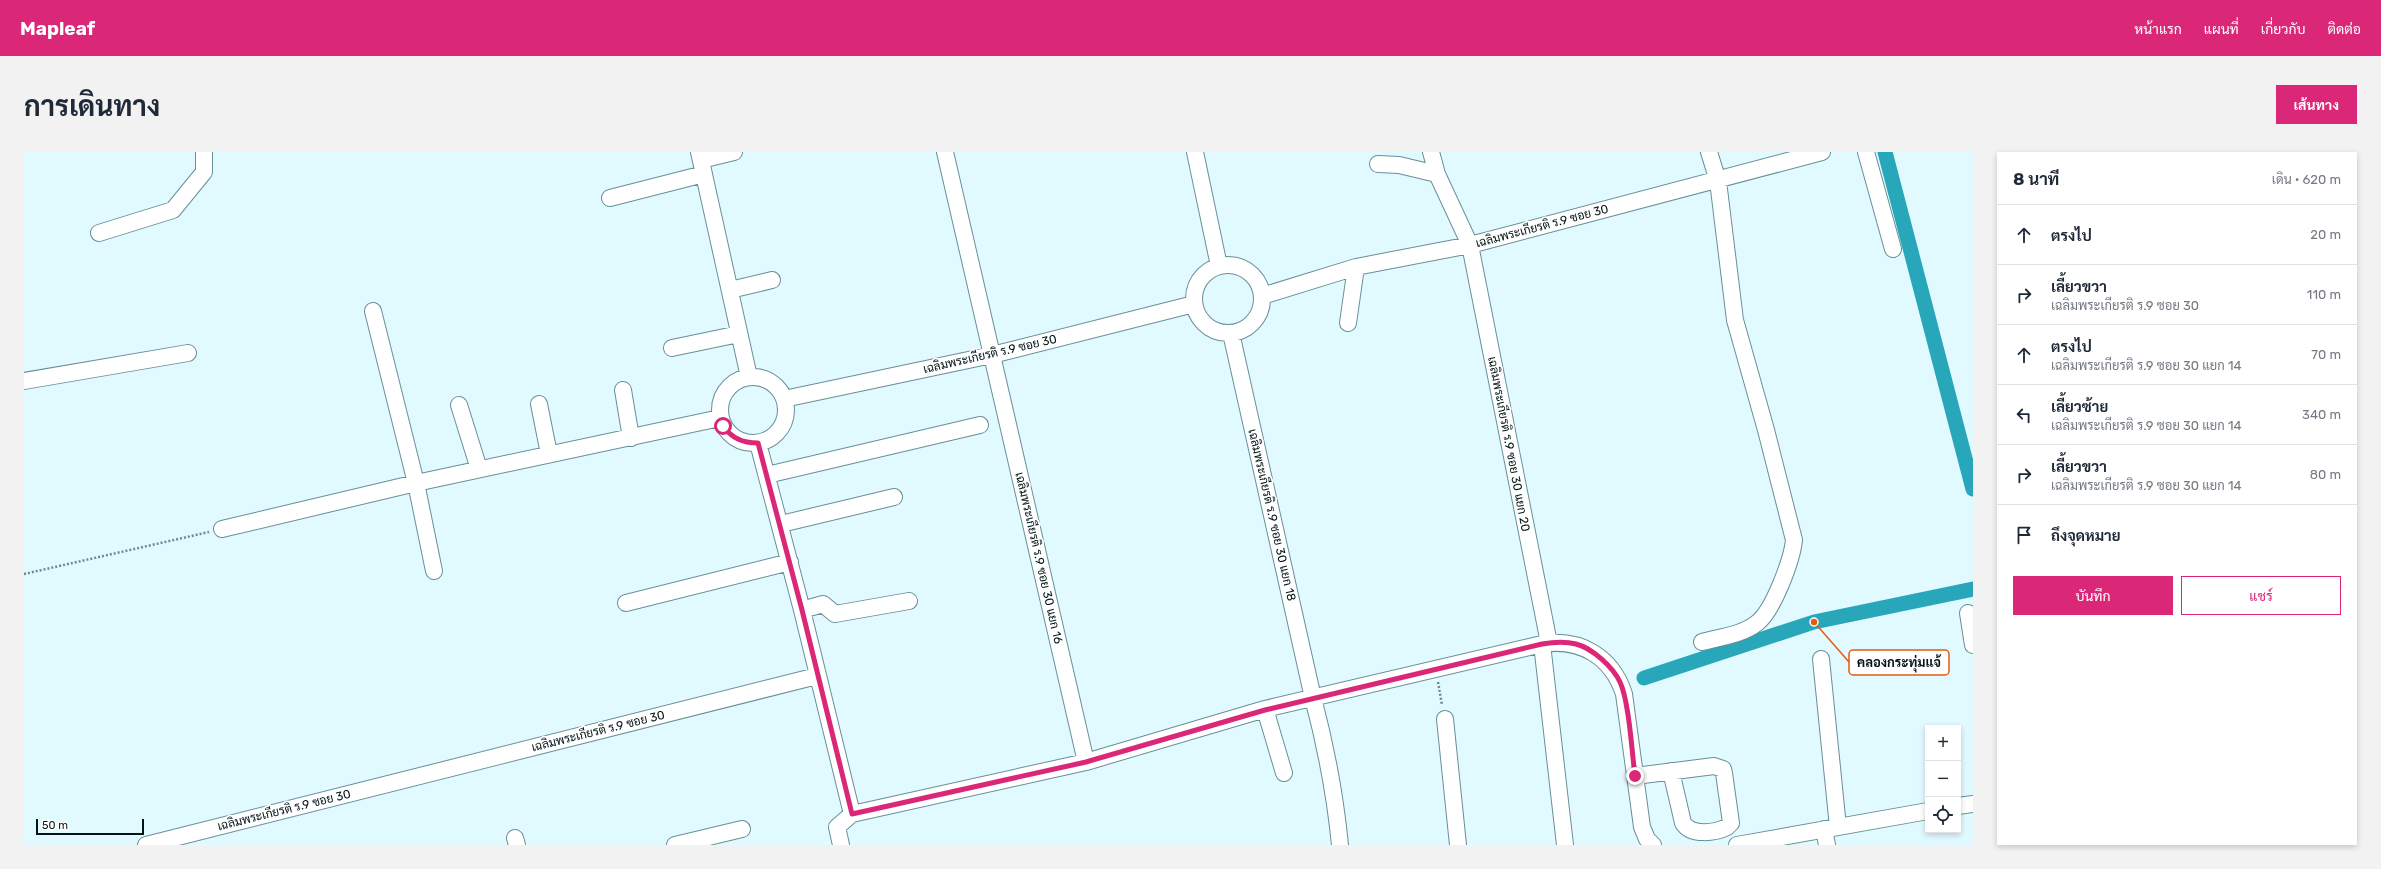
<!DOCTYPE html>
<html lang="th">
<meta charset="utf-8">
<style>
:root{--surface:#fff;--page:#f2f2f3;--text:#1f2937;--muted:#747a83;--line:#e0e1e3;--accent:#db2777}
body{margin:0;font-family:Rubik,Sarabun,sans-serif;background:var(--page);color:var(--text)}
.controls{position:absolute;right:12px;bottom:12px;display:grid;overflow:hidden;border-radius:0px;box-shadow:0 2px 6px #0003}
.controls button{width:36px;height:36px;display:grid;place-items:center;padding:0;border:0;border-bottom:1px solid var(--line);background:var(--surface);color:var(--text);font:20px sans-serif}
.scale{position:absolute;left:12px;bottom:10px;width:108px;box-sizing:border-box;padding-left:4px;border:2px solid #051416;border-top:0;font-size:11px;line-height:14px;white-space:nowrap;color:#051416;-webkit-text-stroke:3px #fff;paint-order:stroke}
.stop{position:absolute;width:12px;height:12px;margin:-9px;border:3px solid #db2777;border-radius:50%;background:#fff}
.stop.end{background:#db2777;border-color:#fff;box-shadow:0 1px 4px #0008}
.list{margin:0;padding:0;list-style:none}
h2{display:flex;justify-content:space-between;align-items:center;height:52px;margin:0;padding:0 16px;font-size:17px}
h2 small{font-size:13px;font-weight:400;color:var(--muted)}
.list li{display:grid;grid-template-columns:26px 1fr auto;gap:12px;align-items:center;box-sizing:border-box;height:60px;padding:0 16px;border-top:1px solid var(--line)}
.list b{display:block;font-size:15px;white-space:nowrap}
.list p{margin:0;font-size:13px;white-space:nowrap;color:var(--muted)}
.list em{font-size:13px;font-style:normal;color:var(--muted)}
.actions{display:flex;gap:8px;padding:12px 16px}
.actions a{flex:1;padding:9px 0;border:1px solid var(--accent);border-radius:0px;text-align:center;font-size:14px;color:var(--accent)}
.actions .main{background:var(--accent);color:#fff}
.icon{flex:none;width:22px;height:22px;fill:none;stroke:currentColor;stroke-width:2;stroke-linecap:round;stroke-linejoin:round}
.map{position:relative;flex:none;width:1949px;height:693px;overflow:hidden;border-radius:0px}
header{display:flex;align-items:center;gap:24px;box-sizing:border-box;height:56px;padding:0 20px;background:var(--accent);color:#fff}
header strong{font-size:19px}
nav{display:flex;gap:22px;margin-inline-start:auto;font-size:14px}
.intro{display:flex;align-items:center;justify-content:space-between;box-sizing:border-box;height:96px;padding:0 24px}
h1{margin:0;font-size:28px}
.button{padding:10px 18px;border-radius:0px;background:var(--accent);color:#fff;font-size:14px;font-weight:700}
main{display:flex;gap:24px;padding:0 24px}
aside{flex:1;background:var(--surface);border-radius:0px;box-shadow:0 2px 6px #0003}
.map>svg:first-child{display:block}
.lines{fill:none;stroke-linecap:round;stroke-linejoin:round}
.canal{stroke:#29a7ba;stroke-width:15}
.minor-casing{stroke:#688f97;stroke-width:18}
.path{stroke:#74888b;stroke-width:2.5;stroke-dasharray:2 2;stroke-linecap:butt}
.minor{stroke:#fff;stroke-width:16}
.route{stroke:#db2777;stroke-width:5}
.labels{text-anchor:middle;stroke-width:3.5;stroke-linejoin:round;paint-order:stroke}
.street-label{font-size:12px;fill:#051416;stroke:#fff}
.leader{fill:none;stroke:#e8590c;stroke-width:1.5}
.callout-dot{fill:#e8590c;stroke:#fff;stroke-width:1.5}
.callout{fill:#fff;stroke:#e8590c;stroke-width:1.5}
.callout-label{font-size:13px;text-anchor:middle;font-weight:bold;fill:#051416}
</style>
<header>
<strong>Mapleaf</strong>
<nav><a>หน้าแรก</a><a>แผนที่</a><a>เกี่ยวกับ</a><a>ติดต่อ</a></nav>
</header>
<div class="intro"><h1>การเดินทาง</h1><a class="button">เส้นทาง</a></div>
<main>
<div class="map">
<svg width="1949" height="693" viewBox="0 0 1949 693">
<rect width="100%" height="100%" fill="#e1faff"/>
<g class="lines">
<path class="canal" d="M1861 0 1949 337
M1620 526 1790 470 1949 437"/>
<defs>
<path id="minor" d="M675 0 725 225
M921 0 1062 610
M1171 0 1195 114
M1407 0 1413 22 1446 93 1525 491
M1842 0 1869 97
M677 8 710 0
M1354 12 1375 13 1413 22
M586 46 680 22
M75 81 149 58 180 20V0
M1170 147a34 34 0 1 1 68 0a34 34 0 1 1-68 0Z
M706 138 748 128
M1238 144 1332 115 1446 93 1798 0
M349 159 392 331 696 266
M1324 171 1332 115
M1207 181 1289 546C1302 595 1311 642 1316 693
M648 196 715 182
M696 258a33 33 0 1 1 66 0a33 33 0 1 1-66 0Z
M0 229 164 201
M599 238 607 286
M760 247 968 203 1170 152
M515 252 525 302
M435 253 455 317
M734 291 778 458 828 662 1062 610 1241 557 1518 492C1557 486 1588 505 1600 542L1618 675 1623 687 1629 693
M743 323 956 273
M757 372 870 345
M198 377 392 331 410 419
M602 451 766 410
M778 458 799 452 811 462 885 449
M1944 461 1949 493
M1678 490C1696 485 1718 483 1733 471 1749 459 1768 408 1770 388L1742 278 1711 168 1694 29 1685 0
M1518 492 1541 693
M1797 507 1814 675
M1241 557 1260 621
M1421 567 1434 693
M1611 624 1690 614 1699 617 1700 621 1707 671 1703 675C1691 681 1667 684 1659 671L1647 619
M1934 654 1949 652
M1800 677 1803 693
M491 686 493 693
M122 693 793 524
M651 693 718 677
M817 693 813 675 828 662
M1713 693 1904 659"/>
</defs>
<use href="#minor" class="minor-casing"/>
<path class="path" d="M0 422 185 380
M1414 530 1418 553"/>
<use href="#minor" class="minor"/>
</g>
<g class="lines">
<path class="route" d="M699 274C708 286 718 291 734 291L778 458 828 662 1062 610 1241 558 1518 492C1529 490 1541 489 1552 492 1568 496 1589 515 1596 530 1605 549 1608 601 1611 624"/>
</g>
<g class="labels">
<g class="street-label">
<text transform="translate(1518 74) rotate(-15)" y="4">เฉลิมพระเกียรติ ร.9 ซอย 30</text>
<text transform="translate(966 202) rotate(-13)" y="4">เฉลิมพระเกียรติ ร.9 ซอย 30</text>
<text transform="translate(1485 292) rotate(79)" y="4">เฉลิมพระเกียรติ ร.9 ซอย 30 แยก 20</text>
<text transform="translate(1248 363) rotate(77)" y="4">เฉลิมพระเกียรติ ร.9 ซอย 30 แยก 18</text>
<text transform="translate(1015 406) rotate(77)" y="4">เฉลิมพระเกียรติ ร.9 ซอย 30 แยก 16</text>
<text transform="translate(574 579) rotate(-14)" y="4">เฉลิมพระเกียรติ ร.9 ซอย 30</text>
<text transform="translate(260 658) rotate(-14)" y="4">เฉลิมพระเกียรติ ร.9 ซอย 30</text>
</g>
</g>
<path class="leader" d="M1790 470L1825 510"/>
<circle class="callout-dot" cx="1790" cy="470" r="4"/>
<rect class="callout" x="1825" y="498" width="100" height="25" rx="4"/>
<g class="callout-label">
<text x="1875" y="515">คลองกระทุ่มแจ้</text>
</g>
</svg>
<div class="controls">
<button>+</button>
<button>−</button>
<button><svg class="icon" aria-label="locate" viewBox="0 0 24 24"><circle cx="12" cy="12" r="6"/><path d="M12 2v4M12 18v4M2 12h4M18 12h4"/></svg></button>
</div>
<div class="scale">50 m</div>
<div class="stop" style="left:699px;top:274px"></div>
<div class="stop end" style="left:1611px;top:624px"></div>
</div>
<aside>
<h2>8 นาที<small>เดิน · 620 m</small></h2>
<ul class="list">
<li><svg class="icon" aria-label="ahead" viewBox="0 0 24 24"><path d="M12 20V5M6 11l6-6 6 6"/></svg><div><b>ตรงไป</b></div><em>20 m</em></li>
<li><svg class="icon" aria-label="right" viewBox="0 0 24 24"><path d="M7 20v-9h11M14 6l5 5-5 5"/></svg><div><b>เลี้ยวขวา</b><p>เฉลิมพระเกียรติ ร.9 ซอย 30</p></div><em>110 m</em></li>
<li><svg class="icon" aria-label="ahead" viewBox="0 0 24 24"><path d="M12 20V5M6 11l6-6 6 6"/></svg><div><b>ตรงไป</b><p>เฉลิมพระเกียรติ ร.9 ซอย 30 แยก 14</p></div><em>70 m</em></li>
<li><svg class="icon" aria-label="left" viewBox="0 0 24 24"><path d="M17 20v-9H6M10 6l-5 5 5 5"/></svg><div><b>เลี้ยวซ้าย</b><p>เฉลิมพระเกียรติ ร.9 ซอย 30 แยก 14</p></div><em>340 m</em></li>
<li><svg class="icon" aria-label="right" viewBox="0 0 24 24"><path d="M7 20v-9h11M14 6l5 5-5 5"/></svg><div><b>เลี้ยวขวา</b><p>เฉลิมพระเกียรติ ร.9 ซอย 30 แยก 14</p></div><em>80 m</em></li>
<li><svg class="icon" aria-label="arrive" viewBox="0 0 24 24"><path d="M6 21V4h12l-3 4 3 4H6"/></svg><div><b>ถึงจุดหมาย</b></div></li>
</ul>
<div class="actions"><a class="main">บันทึก</a><a>แชร์</a></div>
</aside>
</main>
